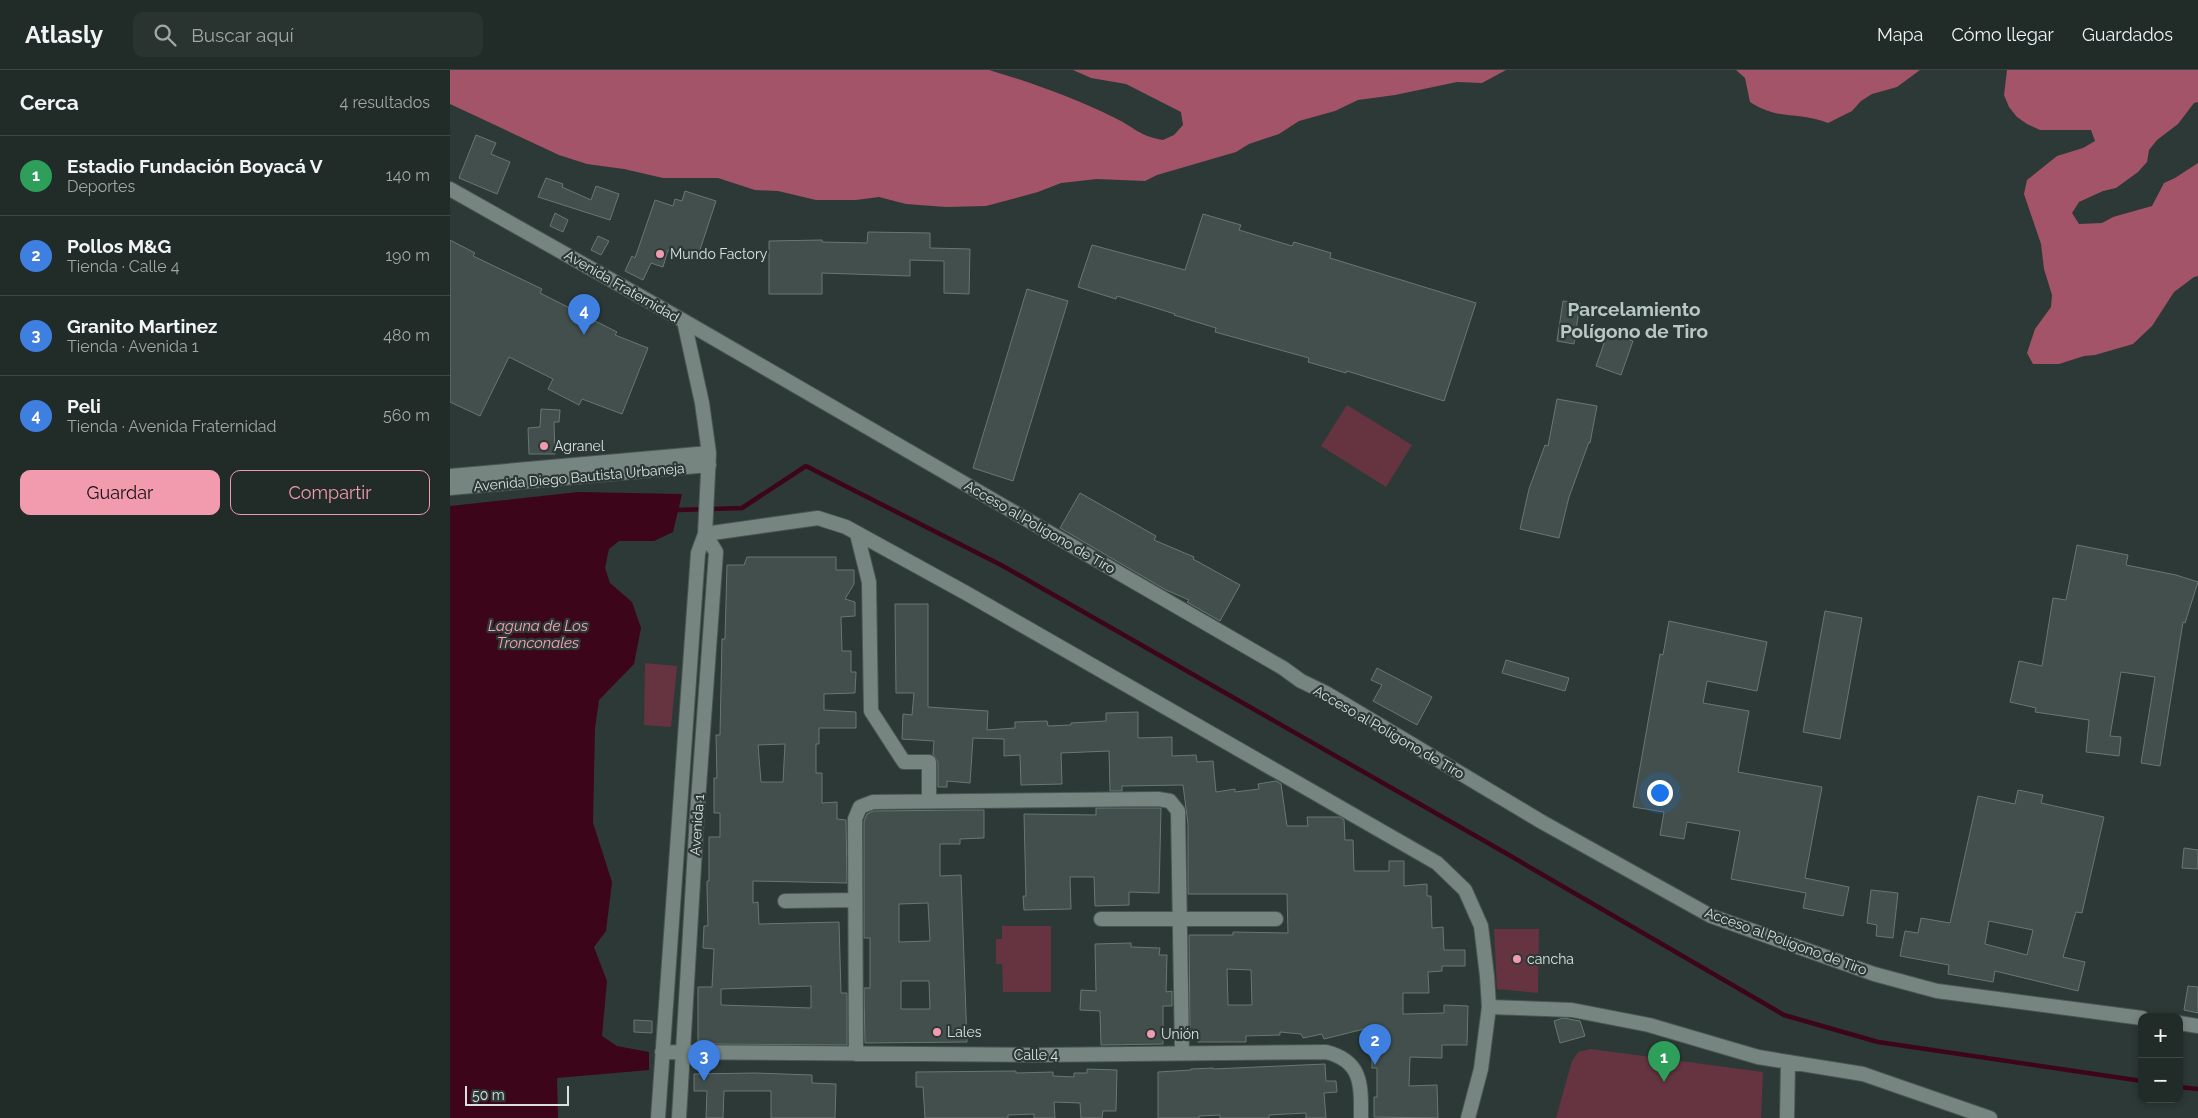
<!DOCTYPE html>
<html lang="es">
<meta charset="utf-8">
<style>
:root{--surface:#212b28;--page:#293330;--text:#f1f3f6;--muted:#a2a7a8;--line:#3e4745;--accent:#f29aae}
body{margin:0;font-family:Raleway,sans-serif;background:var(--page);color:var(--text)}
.controls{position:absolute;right:15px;bottom:15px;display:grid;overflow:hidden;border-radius:10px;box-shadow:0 2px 8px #0003}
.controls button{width:45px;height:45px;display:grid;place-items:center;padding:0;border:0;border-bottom:1px solid var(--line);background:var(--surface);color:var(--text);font:25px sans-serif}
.scale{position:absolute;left:15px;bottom:12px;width:104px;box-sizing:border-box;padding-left:5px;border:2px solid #d9e1df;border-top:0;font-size:14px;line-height:18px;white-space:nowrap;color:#d9e1df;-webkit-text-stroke:4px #2c3936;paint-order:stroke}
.you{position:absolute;left:1209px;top:722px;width:18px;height:18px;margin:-12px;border:4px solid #fff;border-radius:50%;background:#1a73e8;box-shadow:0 0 0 8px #1a73e833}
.badge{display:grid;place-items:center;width:32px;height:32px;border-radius:50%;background:var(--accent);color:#fff;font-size:16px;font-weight:700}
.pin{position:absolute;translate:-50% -41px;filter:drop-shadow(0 1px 2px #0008)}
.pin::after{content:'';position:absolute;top:26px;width:18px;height:15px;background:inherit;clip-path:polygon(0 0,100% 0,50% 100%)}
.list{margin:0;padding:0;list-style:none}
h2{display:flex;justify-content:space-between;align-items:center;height:65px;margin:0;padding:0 20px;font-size:21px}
h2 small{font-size:16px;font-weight:400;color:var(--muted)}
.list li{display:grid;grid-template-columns:32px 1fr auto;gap:15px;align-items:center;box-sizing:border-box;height:80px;padding:0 20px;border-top:1px solid var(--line)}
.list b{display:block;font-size:19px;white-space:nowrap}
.list p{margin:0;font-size:16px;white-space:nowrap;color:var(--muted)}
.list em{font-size:16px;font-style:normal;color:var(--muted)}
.actions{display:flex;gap:10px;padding:15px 20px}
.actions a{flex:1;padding:11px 0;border:1px solid var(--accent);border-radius:10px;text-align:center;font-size:18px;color:var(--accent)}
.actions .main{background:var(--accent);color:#111}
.icon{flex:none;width:28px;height:28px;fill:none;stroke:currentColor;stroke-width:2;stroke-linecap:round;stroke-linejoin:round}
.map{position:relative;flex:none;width:1748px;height:1048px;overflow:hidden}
header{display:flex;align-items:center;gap:30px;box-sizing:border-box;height:70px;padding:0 25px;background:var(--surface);border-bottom:1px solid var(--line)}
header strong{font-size:24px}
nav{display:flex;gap:28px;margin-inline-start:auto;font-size:18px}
.search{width:350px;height:45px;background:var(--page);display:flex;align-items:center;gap:12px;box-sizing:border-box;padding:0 18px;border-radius:10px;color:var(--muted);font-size:19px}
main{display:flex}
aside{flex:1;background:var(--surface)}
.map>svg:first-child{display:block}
.green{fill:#653440}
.forest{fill:#a45468}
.water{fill:#3d0519}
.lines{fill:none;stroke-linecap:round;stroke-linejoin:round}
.stream{stroke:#3d0519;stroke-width:4.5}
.building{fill:#424f4c;stroke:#697773;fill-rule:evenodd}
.minor-casing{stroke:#4b5653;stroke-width:16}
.minor{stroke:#778581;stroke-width:14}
.poi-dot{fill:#f29aae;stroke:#2c3936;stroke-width:2}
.labels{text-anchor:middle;stroke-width:4.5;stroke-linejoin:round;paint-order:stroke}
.poi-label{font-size:14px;fill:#d9e1df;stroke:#2c3936;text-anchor:start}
.street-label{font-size:14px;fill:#d9e1df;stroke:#2c3936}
.water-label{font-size:15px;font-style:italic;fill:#fca1b6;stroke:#2c3936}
.district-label{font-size:19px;font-weight:bold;fill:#bac8c5;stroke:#2c3936}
</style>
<header>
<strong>Atlasly</strong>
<div class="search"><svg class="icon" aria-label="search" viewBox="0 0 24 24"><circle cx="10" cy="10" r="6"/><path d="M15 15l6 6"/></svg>Buscar aquí</div>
<nav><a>Mapa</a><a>Cómo llegar</a><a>Guardados</a></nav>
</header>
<main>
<aside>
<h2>Cerca<small>4 resultados</small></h2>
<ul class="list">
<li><span class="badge" style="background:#2e9e5b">1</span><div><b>Estadio Fundación Boyacá V</b><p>Deportes</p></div><em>140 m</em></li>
<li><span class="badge" style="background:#3f7fe0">2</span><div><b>Pollos M&amp;G</b><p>Tienda · Calle 4</p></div><em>190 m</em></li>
<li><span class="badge" style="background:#3f7fe0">3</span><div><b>Granito Martinez</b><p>Tienda · Avenida 1</p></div><em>480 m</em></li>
<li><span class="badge" style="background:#3f7fe0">4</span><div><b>Peli</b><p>Tienda · Avenida Fraternidad</p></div><em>560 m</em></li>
</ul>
<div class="actions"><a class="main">Guardar</a><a>Compartir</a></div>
</aside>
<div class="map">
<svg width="1748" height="1048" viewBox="0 0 1748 1048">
<rect width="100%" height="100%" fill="#2c3936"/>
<path class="green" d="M897 335 962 375 936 417 871 376Z
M195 593 227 596 221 657 194 655Z
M552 856H601V922H553L552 894H546V869H552Z
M1044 859H1089L1088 923 1047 919Z
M1141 979 1313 1002 1311 1048H1106L1122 991 1128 982Z"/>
<path class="forest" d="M0 0H539C583 13 624 28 665 48 684 57 689 66 713 70L724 65 733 55 731 42 676 14 641 8 623 0H1056L1032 13 1007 12 945 25 908 30 885 41 849 51 829 64 799 74 786 82 707 105 695 111 647 109 611 113 588 122 536 136 496 137 456 134 429 127 406 130H366L328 121 305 120 268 108H213L174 99 137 94 109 85 0 34Z
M1286 0H1470L1447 17 1422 24 1411 31 1402 41 1378 53C1348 41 1329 51 1300 32L1295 8Z
M1557 0H1748V32L1744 33 1728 54 1707 70 1699 80 1697 92 1688 102 1666 118 1653 121 1629 132 1622 143 1629 154 1652 153 1663 147 1702 136 1714 113 1725 108 1748 93V206L1744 207 1724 222 1702 256 1683 274 1645 285 1634 286 1609 294H1583L1577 283 1585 259 1601 237 1602 225 1594 199 1591 174 1574 124 1577 110 1607 86 1633 78 1645 71 1641 60H1590L1577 54 1567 47 1559 37 1554 25Z"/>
<path class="water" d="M128 422 232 424 223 462 204 471H169L159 479 155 498 160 513 182 532 191 558 184 594 149 630 145 658 143 753 162 812 156 861 144 877 157 911 152 966 167 976 199 982V1000L107 1008 108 1048H0V436Z"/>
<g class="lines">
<path class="stream" d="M228 440 292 438 356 396 553 496 1052 781 1334 945 1428 972 1692 1011
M1729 1017 1748 1019"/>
</g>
<path class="building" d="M26 65 46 73 41 84 60 92 47 124 9 108Z
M96 108 113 114 112 117 141 130 146 116 169 124 160 150 88 127Z
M235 121 266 131 247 189 218 180 213 197 201 193 193 210 175 201 182 186 185 188 205 130 223 136 225 129 232 131Z
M105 143 118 150 113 162 100 156Z
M753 144 791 155 789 160 842 176 844 172 881 183 880 188 1026 233 994 331 897 301 896 303 858 292 859 288 765 262 766 258 724 245 725 244 667 226 666 229 628 217 642 175 735 200Z
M418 162 480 163V178L520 179 519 224 494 223V191L460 190V206L372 203V224H319V171L372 170V172L417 173Z
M148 166 159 171 151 185 141 180Z
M0 170 25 183 23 186 92 219 90 223 167 262 165 265 198 278 172 344 132 329 129 335 98 319 103 309 59 287 30 346 0 332Z
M577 219 618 231 563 411 523 398Z
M1113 231 1130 233 1124 274 1107 271Z
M1158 262 1183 271 1171 305 1146 296Z
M1107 329 1147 336 1140 373 1139 372 1119 427 1109 468 1070 459 1079 419 1095 375 1098 376Z
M91 339 110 340 109 352H104L105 384H79L78 358 90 357Z
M630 423 706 466 704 470 744 487 743 489 790 515 770 551 737 532 739 530 716 520 610 458Z
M1627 475 1678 485 1676 495 1726 505 1748 512 1735 553 1733 552 1710 696 1691 693 1705 607 1671 602 1660 666 1671 667 1669 686 1636 682 1639 650 1585 642 1586 638 1560 632 1569 591 1592 596 1603 528 1616 530Z
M297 487H386V500H404V514L395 529 405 532V546L391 547 392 581H401V602H406L405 623 374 624V640L406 642V658H369V674H366V703H372V733L387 732V749L396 750 397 813 303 811V833L308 832 309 854 389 852 391 923H397V975L248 974V917H262L264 879 253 878 254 856H258L257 819V811H259V767H270V743H264V708H267L266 665H270L272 569H275L277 495H294ZM335 674 333 712H311L308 675ZM361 916V938L271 935V919Z
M445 534H478V637L538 641 537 660 565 658V652L597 651 598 656 621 655V653L656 651V643L688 642V668L722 667V686L746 685 747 692 763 691 766 722 785 719V722L809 719 808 714 826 711 831 714 837 756H858L857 747H890L894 750 895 770H903L904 801H939V791H954V816L977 814V826H981L982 858 993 857 994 880H1015V896H992V901L978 902 979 923H953V944L994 943V935L1018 936 1017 975H992V988L960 987 959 1016 987 1015 988 1048 924 1047V1027H927V998H922V957L874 969 872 964 853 968 851 964 830 962V965L796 966V972H748V960H740L739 865H783V862L838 863 837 824H738V754L733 715 672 716V721H660L659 681 611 683 612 714 571 715 570 685 554 686V669L523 668 520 713 497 711V717H488V692L483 684 484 671 452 669 453 644 462 645 464 623H446ZM777 899 801 900 802 935H778Z
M1375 541 1412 548 1390 669 1353 662Z
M1219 551 1317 572 1307 621 1257 611 1253 633 1299 641 1288 702 1372 717 1355 808 1399 817 1393 846 1353 838 1356 823 1281 809 1290 761 1237 752 1234 769 1210 765 1214 742 1183 737 1210 584 1213 585Z
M1056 590 1119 608 1115 621 1052 603Z
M927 598 982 627 967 655 923 631 932 615 921 610Z
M1568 720 1593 725 1591 733 1654 747 1632 843 1626 842 1613 887 1635 892 1628 921 1545 901 1543 912 1498 904 1499 895 1450 886 1455 861 1468 863 1471 848 1500 853 1528 726 1565 734ZM1539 851 1583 860 1577 885 1535 874Z
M646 738H711L709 823 679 822V835L645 836 644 807H620L621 839 574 840 573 826H576L574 744 646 745Z
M515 740H534V768L510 769V774H490V806L511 805 517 972 415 973 414 918H420V868H414V751L417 744 423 741ZM478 833 480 871 449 872V834ZM451 911H479L480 939H451Z
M1734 778 1748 780V799L1732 798Z
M1421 820 1448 823 1443 868 1426 866 1427 855 1417 853Z
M681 873V877L710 878 709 885H717L716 922 722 921V936H713V974L651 975 650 941 630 940 631 920 646 921 645 874Z
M1738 916 1748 917V943L1734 940Z
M1113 948 1130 951 1135 966 1110 973 1104 951Z
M184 950 202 951V963L184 962Z
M875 994 876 1011H886L887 1022 874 1023 876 1048H856V1043L819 1045V1048H770V1045L749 1046V1048H708V1002L741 1000V999L763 998V999Z
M637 999 667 1000 666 1041H653L652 1048H631L630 1033 604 1032 605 1048H584V1044L558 1045V1048H475L473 1017H466V1002L566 1001V1003L603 1002V1006L624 1007V1003H637Z
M305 1003 362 1005V1013L386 1014 385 1048H321V1021H274L273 1048H256L257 1021H244V1004Z"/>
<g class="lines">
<defs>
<path id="minor" d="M0 119 234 251 252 333 259 383 255 464 248 483 208 1048
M234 251 833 598 851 611 876 623 1092 752 1261 846 1424 904 1487 921 1692 948
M0 406 259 383
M0 418 259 395
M255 464 368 448 396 457 516 523 987 793 1015 820 1031 856 1037 906 1039 937 1031 999 1018 1048
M407 464 419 512 421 641 454 692H479V730
M335 831 405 830
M651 849H826
M1039 937 1122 940 1199 955 1308 987 1413 1004 1540 1048
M1729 953 1748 956
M212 982 585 985 876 982C913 991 911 1016 911 1048
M406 984 405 749 410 737 423 732 708 729 720 731 728 741 732 983
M229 1048 247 745 266 482 255 464
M1337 1048 1338 992"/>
</defs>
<use href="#minor" class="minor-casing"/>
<use href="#minor" class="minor"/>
</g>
<g class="poi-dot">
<circle cx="210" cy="184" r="5"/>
<circle cx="94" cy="376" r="5"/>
<circle cx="1067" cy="889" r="5"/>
<circle cx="487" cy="962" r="5"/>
<circle cx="701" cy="964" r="5"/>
</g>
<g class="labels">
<g class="poi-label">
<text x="220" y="189">Mundo Factory</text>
<text x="104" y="381">Agranel</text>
<text x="1077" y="894">cancha</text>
<text x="497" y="967">Lales</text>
<text x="711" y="969">Unión</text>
</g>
<g class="street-label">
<text transform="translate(172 216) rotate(30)" y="5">Avenida Fraternidad</text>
<text transform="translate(129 407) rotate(-5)" y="5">Avenida Diego Bautista Urbaneja</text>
<text transform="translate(590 457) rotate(30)" y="5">Acceso al Polígono de Tiro</text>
<text transform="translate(939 662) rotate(30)" y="5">Acceso al Polígono de Tiro</text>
<text transform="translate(247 755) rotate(-86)" y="5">Avenida 1</text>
<text transform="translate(1336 871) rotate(20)" y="5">Acceso al Polígono de Tiro</text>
<text x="586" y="990">Calle 4</text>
</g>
<g class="water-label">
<text x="88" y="561">Laguna de Los<tspan x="88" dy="17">Tronconales</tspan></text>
</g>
<g class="district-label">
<text x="1184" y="246">Parcelamiento<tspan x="1184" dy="22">Polígono de Tiro</tspan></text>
</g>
</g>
</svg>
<div class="controls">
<button>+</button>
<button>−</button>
</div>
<div class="scale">50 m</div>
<div class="you"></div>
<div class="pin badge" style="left:1214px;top:1012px;background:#2e9e5b">1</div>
<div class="pin badge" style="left:925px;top:995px;background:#3f7fe0">2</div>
<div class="pin badge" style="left:254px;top:1011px;background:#3f7fe0">3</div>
<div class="pin badge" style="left:134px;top:265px;background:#3f7fe0">4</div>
</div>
</main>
